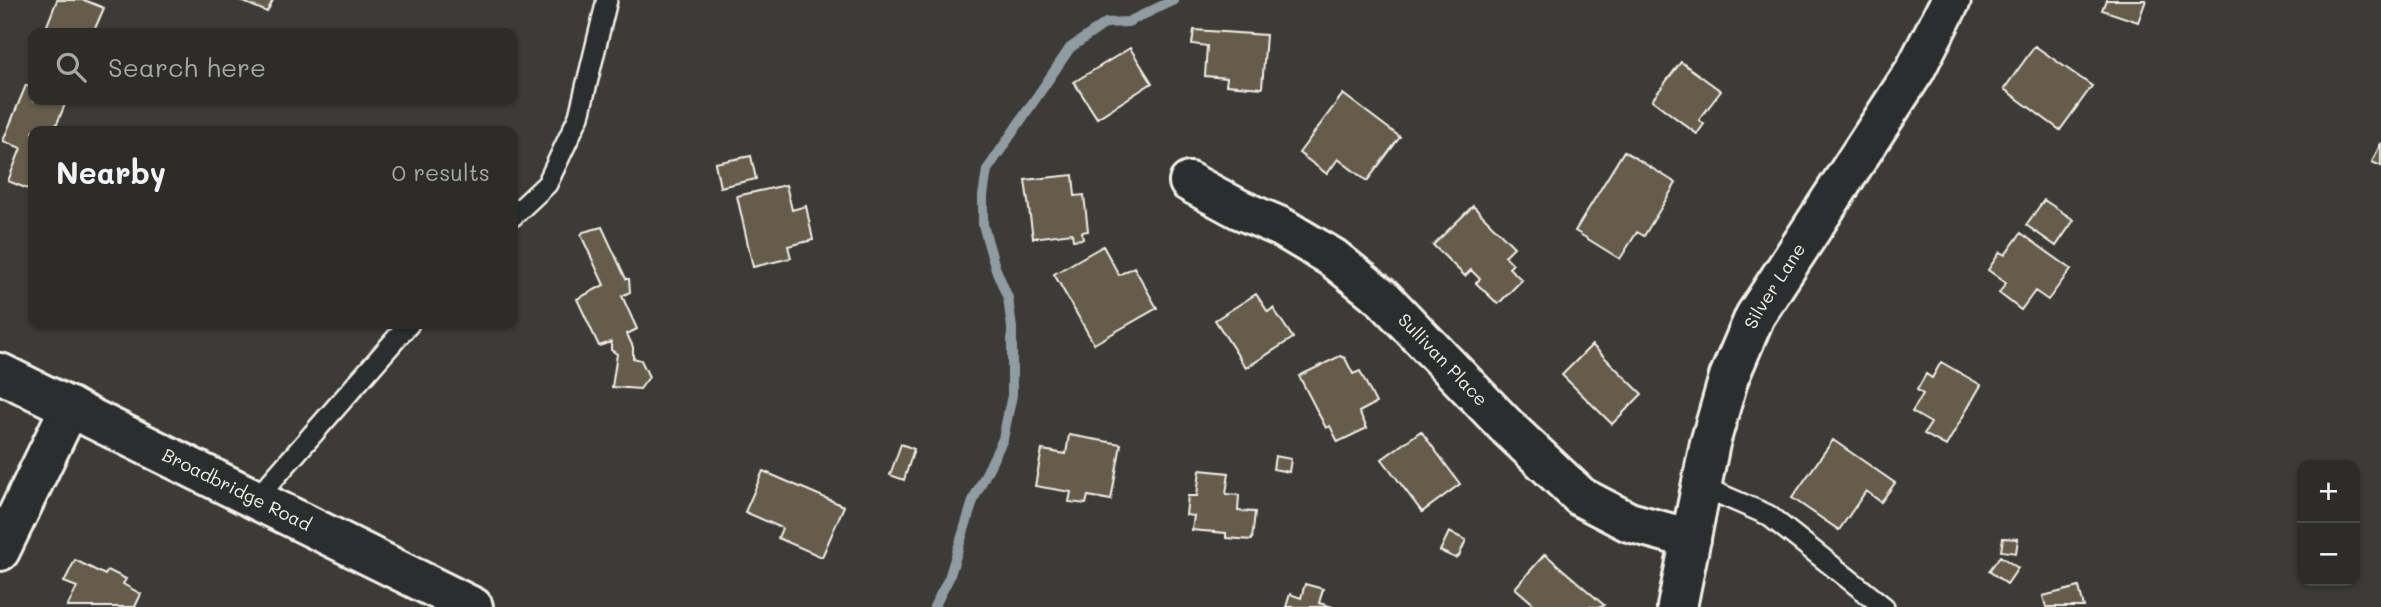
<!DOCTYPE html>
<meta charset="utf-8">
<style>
:root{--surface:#2d2c29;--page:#393835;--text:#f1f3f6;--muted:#a7a7a8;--line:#484846}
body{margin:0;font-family:Mali,sans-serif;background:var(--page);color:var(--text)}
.controls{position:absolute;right:21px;bottom:21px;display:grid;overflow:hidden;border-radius:14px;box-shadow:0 2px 5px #0004}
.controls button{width:63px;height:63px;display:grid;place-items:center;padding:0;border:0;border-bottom:2px solid var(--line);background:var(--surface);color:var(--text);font:35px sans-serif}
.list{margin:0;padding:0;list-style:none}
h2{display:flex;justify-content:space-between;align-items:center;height:91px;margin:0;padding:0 28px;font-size:30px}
h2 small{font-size:23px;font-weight:400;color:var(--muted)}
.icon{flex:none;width:38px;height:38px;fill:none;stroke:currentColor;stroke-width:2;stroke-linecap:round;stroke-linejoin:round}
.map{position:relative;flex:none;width:2381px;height:607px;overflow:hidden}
.search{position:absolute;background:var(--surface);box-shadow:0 2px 5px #0004;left:28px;top:28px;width:490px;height:77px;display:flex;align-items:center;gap:18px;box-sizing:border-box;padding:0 24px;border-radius:14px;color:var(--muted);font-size:26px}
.panel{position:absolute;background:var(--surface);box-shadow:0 2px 5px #0004;left:28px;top:126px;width:490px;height:203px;border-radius:14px}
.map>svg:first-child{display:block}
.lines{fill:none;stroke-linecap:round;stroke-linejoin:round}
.stream{stroke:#909ca1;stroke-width:10}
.building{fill:#655b4c;stroke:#f4f1e8;stroke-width:2}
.service-casing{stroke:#f4f1e8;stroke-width:24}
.minor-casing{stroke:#f4f1e8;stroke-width:44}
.secondary-casing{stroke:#f4f1e8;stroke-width:44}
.service{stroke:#2a2d2e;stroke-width:19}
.minor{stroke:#2a2d2e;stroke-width:38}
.secondary{stroke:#2a2d2e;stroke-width:38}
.labels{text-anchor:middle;stroke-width:7;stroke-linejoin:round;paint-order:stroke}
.street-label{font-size:18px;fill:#f4f1e8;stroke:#2a2d2e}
</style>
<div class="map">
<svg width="2381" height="607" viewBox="0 0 2381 607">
<rect width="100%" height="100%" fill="#3c3b37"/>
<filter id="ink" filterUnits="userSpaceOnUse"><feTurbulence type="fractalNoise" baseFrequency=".0143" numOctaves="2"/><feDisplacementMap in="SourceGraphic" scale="14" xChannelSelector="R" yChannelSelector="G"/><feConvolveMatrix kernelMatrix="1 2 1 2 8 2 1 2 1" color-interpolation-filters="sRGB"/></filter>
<g filter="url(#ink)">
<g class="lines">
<path class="stream" d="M934 607 949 578 974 498 1003 439 1012 395V328L1008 298 995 267 983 225V196L987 170 1070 48 1106 23 1128 22 1174 0"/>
</g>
<path class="building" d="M57 0H84L104 8 93 33H44Z
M239 0H273L267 12Z
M2106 0H2146L2138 22 2102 10Z
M1194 30 1266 35 1262 88 1226 85 1227 78 1205 76 1207 46 1192 44Z
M2035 46 2092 86 2060 130 2004 89Z
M1130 48 1152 83 1097 118 1074 82Z
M1681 62 1721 91 1699 120 1704 124 1697 134 1652 100Z
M26 85 33 88V100L66 102 54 131H33V191L8 181 21 148 3 141Z
M1343 94 1400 137 1367 181 1338 159 1327 174 1299 153Z
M2381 143V166L2372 162Z
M1624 151 1676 183 1644 236 1637 232 1620 259 1575 231Z
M751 156 756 179 720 187 715 163Z
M1073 175 1075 196 1084 195 1088 231 1082 232 1083 239 1073 240 1072 233 1033 238 1025 180Z
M786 185 792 210 806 206 813 240 788 246 791 258 753 267 737 196Z
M2044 200 2074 220 2056 246 2026 225Z
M1473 206 1514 247 1505 256 1513 264 1509 268 1522 280 1498 304 1476 283 1480 279 1471 270 1465 276 1433 245Z
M602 227 626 279H629L630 292 622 296 637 329 627 334 633 347V358L641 360 649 377 640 389 612 387 617 354 611 350V342L599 346 577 299 604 285 581 235 583 232Z
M2021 233 2071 269 2048 300 2035 291 2021 310 1999 293 2006 283 1988 270 2000 252 2005 255Z
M1103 246 1119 275 1134 267 1157 308 1094 344 1054 274Z
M1256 294 1268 312 1273 308 1293 338 1246 368 1215 320Z
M1592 345 1642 394 1612 424 1562 375Z
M1340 356 1345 358 1353 374 1360 371 1376 403 1359 412 1367 428 1338 442 1330 426 1326 428 1299 376Z
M1941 362 1981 385 1946 446 1924 434 1931 423 1912 412 1923 394 1917 390 1926 374 1932 378Z
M1421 431 1460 484 1422 512 1382 459Z
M1069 435 1121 444 1111 500 1088 496 1086 504 1069 502 1071 492 1035 486 1042 450 1066 454Z
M1833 440 1895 483 1881 502 1866 491 1839 530 1792 498Z
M901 444 914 449 904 480 890 475Z
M1275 456 1291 459 1289 472 1273 469Z
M1200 470 1229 473 1226 494 1239 495 1238 511 1255 512 1252 540 1226 538V533L1192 530 1194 516 1186 515 1188 496H1197Z
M763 471 844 506 822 557 778 538 782 528 745 512Z
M1449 532 1466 540 1459 556 1455 558 1440 551Z
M2003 538 2018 539 2016 553 2001 551Z
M1545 554 1604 605 1602 607H1537L1515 588Z
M2000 556 2018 568 2007 584 1989 571Z
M75 560 105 575 108 570 126 579 123 584 141 594 135 607H67L77 587 64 582Z
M1305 584 1323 589 1319 603 1333 607H1286L1290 594 1301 598Z
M2079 587 2084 607H2046L2043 596Z"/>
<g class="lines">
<defs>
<path id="service" d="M513 216 547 184 579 116 607 0
M1701 486 1768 515 1884 607
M256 499 409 324"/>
<g id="minor">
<path id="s1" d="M1189 182 1239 209 1281 227 1333 258 1384 299 1508 428 1581 497 1629 522 1691 539"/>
<path d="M0 551 70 407"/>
<path id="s2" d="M1677 607 1710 443 1729 377 1755 316 1915 70 1951 0"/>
</g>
<g id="secondary">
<path id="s3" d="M0 373 473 607"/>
</g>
</defs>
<use href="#service" class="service-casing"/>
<use href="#minor" class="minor-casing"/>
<use href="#secondary" class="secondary-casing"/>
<use href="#service" class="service"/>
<use href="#minor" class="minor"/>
<use href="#secondary" class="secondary"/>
</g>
</g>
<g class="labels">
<g class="street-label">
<text dy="6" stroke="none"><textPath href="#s2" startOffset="338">Silver Lane</textPath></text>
<text dy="6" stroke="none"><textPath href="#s1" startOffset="313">Sullivan Place</textPath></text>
<text dy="6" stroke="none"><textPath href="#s3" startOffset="264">Broadbridge Road</textPath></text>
</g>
</g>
</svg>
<div class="controls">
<button>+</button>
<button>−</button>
</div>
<div class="search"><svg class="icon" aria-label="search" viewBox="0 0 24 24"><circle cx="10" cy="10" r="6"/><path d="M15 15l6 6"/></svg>Search here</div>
<section class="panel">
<h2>Nearby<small>0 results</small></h2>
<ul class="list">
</ul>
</section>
</div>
